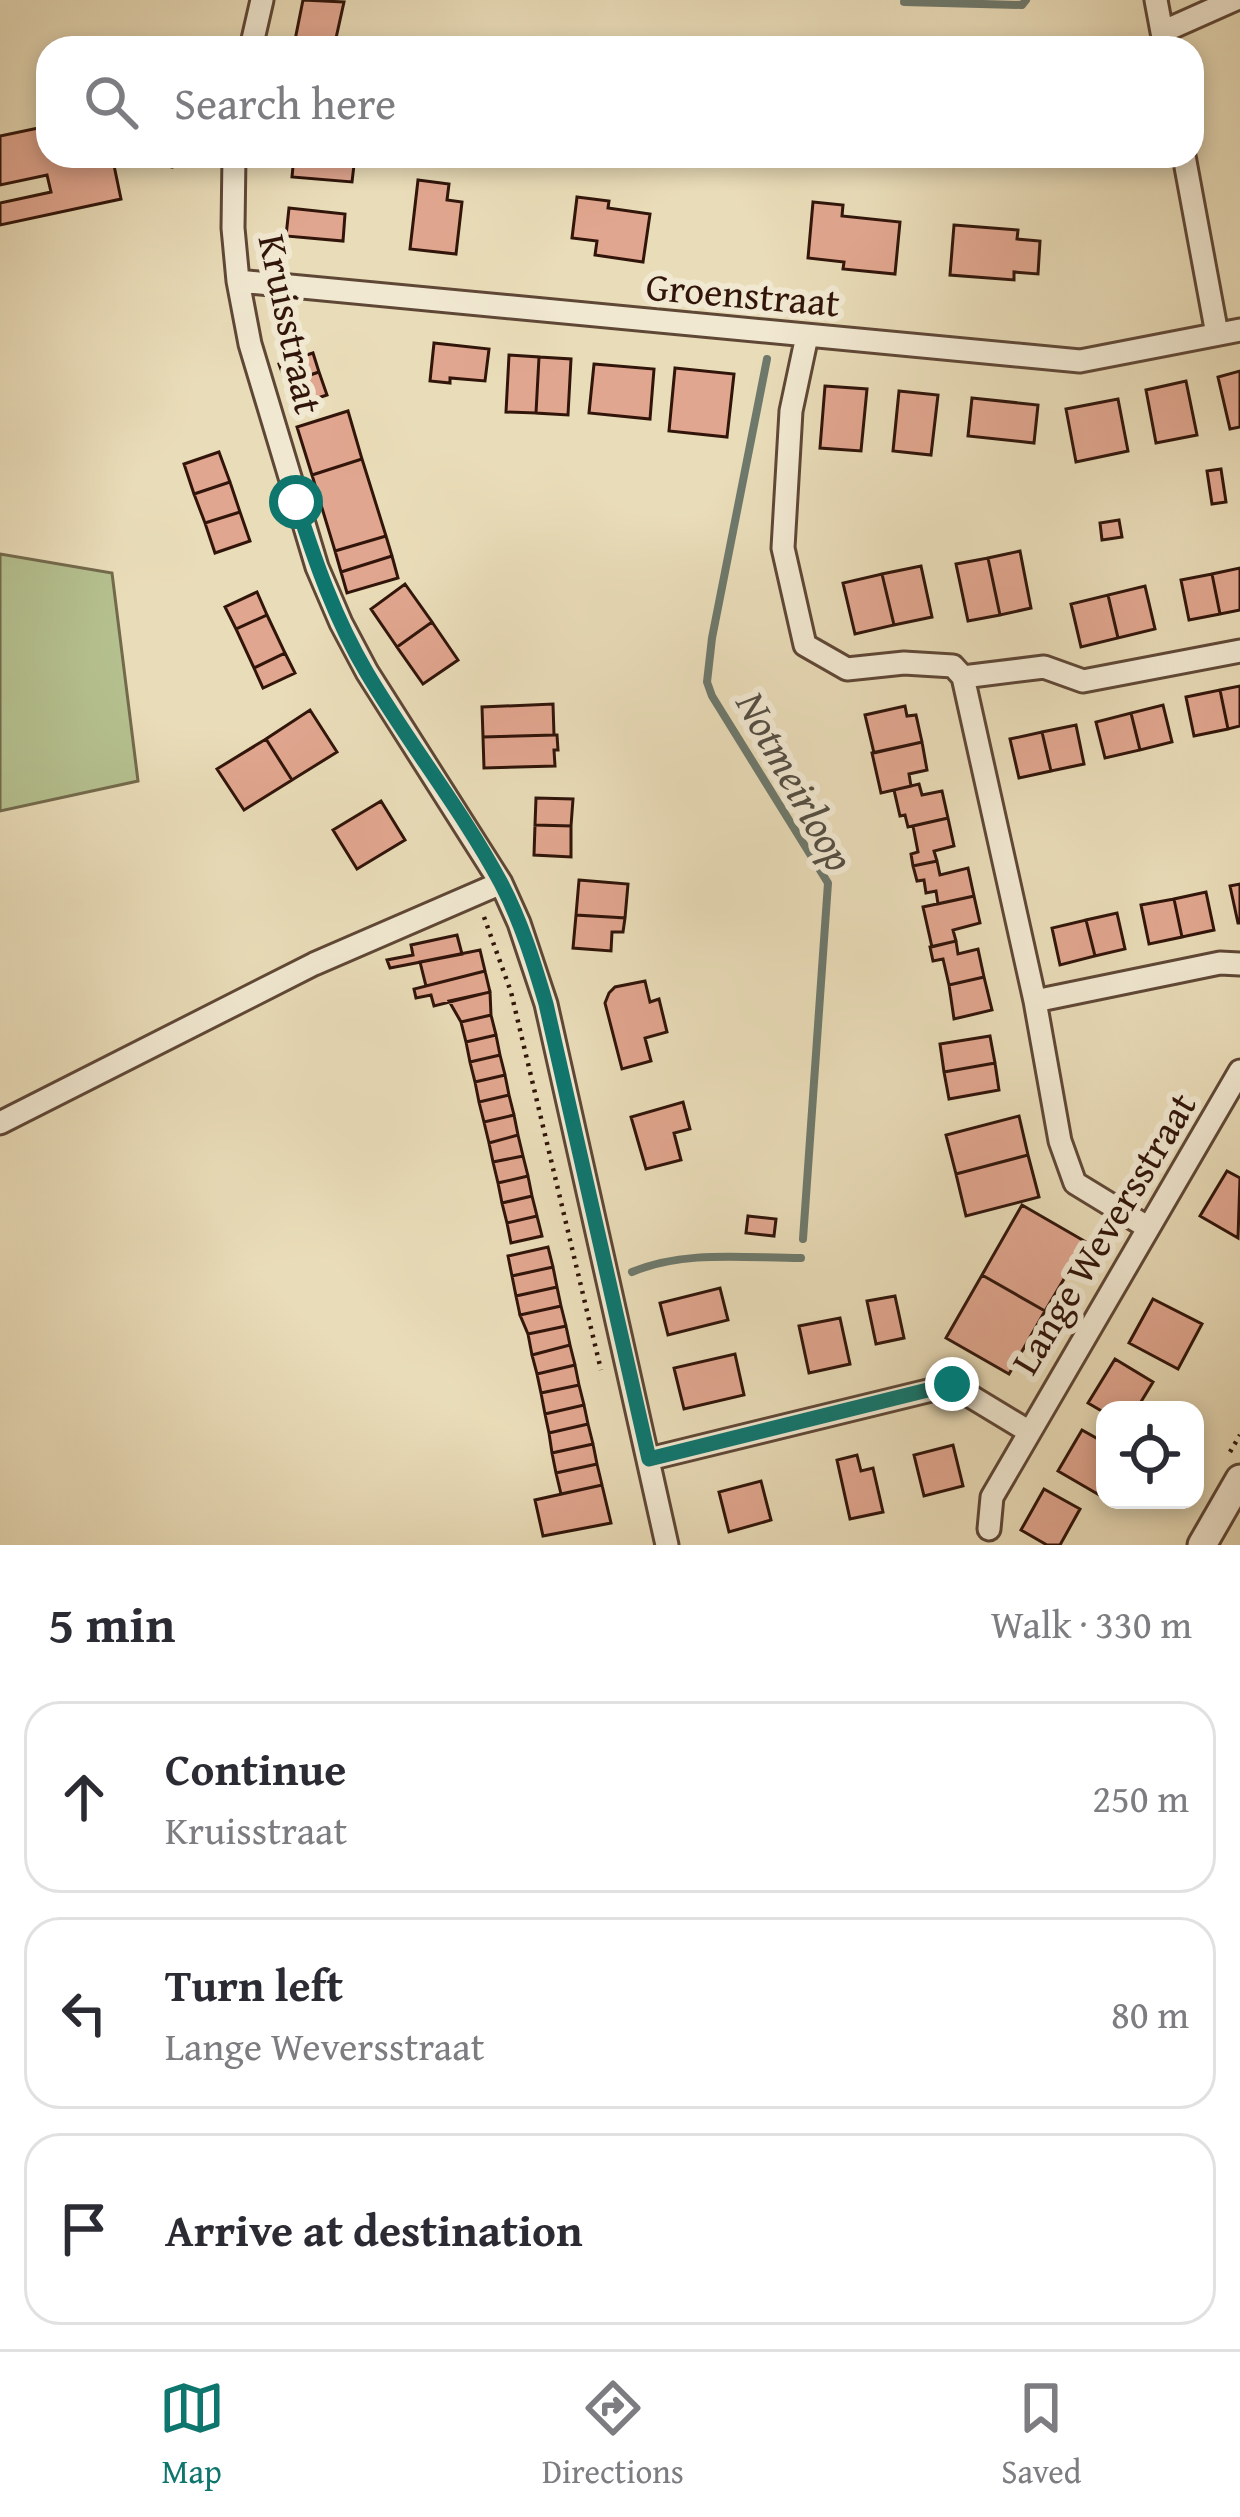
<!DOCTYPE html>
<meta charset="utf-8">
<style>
:root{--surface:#fff;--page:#f7f7f7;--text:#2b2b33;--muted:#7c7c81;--line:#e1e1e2;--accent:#0f766e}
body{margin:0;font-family:"Gentium Book Plus",serif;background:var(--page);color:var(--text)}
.controls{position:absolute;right:36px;bottom:36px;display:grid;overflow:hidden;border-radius:24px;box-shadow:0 6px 18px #0003}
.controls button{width:108px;height:108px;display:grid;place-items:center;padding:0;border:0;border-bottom:3px solid var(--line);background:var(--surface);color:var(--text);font:60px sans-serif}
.stop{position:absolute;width:36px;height:36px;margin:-27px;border:9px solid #0f766e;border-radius:50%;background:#fff}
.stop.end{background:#0f766e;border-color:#fff;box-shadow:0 3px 12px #0008}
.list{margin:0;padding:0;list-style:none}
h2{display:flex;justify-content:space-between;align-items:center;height:156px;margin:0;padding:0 48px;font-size:51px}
h2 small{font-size:39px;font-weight:400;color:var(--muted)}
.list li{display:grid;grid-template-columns:78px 1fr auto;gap:36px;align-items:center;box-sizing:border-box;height:192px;margin:0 24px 24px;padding:0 24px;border:3px solid var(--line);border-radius:36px}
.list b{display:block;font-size:45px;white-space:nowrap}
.list p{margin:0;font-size:39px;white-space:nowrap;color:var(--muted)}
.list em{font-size:39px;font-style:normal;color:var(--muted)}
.icon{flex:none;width:66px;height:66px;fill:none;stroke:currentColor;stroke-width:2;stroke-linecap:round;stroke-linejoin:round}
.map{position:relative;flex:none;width:1240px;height:1545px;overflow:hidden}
.search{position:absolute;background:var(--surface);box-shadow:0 6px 18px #0003;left:36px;right:36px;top:36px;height:132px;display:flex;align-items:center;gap:30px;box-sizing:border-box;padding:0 42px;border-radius:36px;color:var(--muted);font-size:45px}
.sheet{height:804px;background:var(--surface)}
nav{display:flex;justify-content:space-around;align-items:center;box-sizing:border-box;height:168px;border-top:3px solid var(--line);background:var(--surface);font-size:33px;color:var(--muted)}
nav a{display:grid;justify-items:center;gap:6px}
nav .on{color:var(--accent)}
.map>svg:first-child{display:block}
.green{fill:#b5c08f;stroke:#736a4c;stroke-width:3}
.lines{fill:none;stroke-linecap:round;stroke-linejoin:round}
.stream{stroke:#6e796c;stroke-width:8}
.building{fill:#e1a68f;stroke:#31150a;stroke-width:3}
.minor-casing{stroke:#5f4736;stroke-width:27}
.tertiary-casing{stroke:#5f4736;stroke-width:33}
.path{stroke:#31150a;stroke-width:4.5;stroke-dasharray:3 6;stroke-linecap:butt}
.minor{stroke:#f1e8d1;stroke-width:21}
.tertiary{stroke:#f1e8d1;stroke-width:27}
.route{stroke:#0f766e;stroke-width:15}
.labels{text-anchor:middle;stroke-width:12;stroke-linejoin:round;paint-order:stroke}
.street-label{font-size:39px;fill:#31150a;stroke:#f1e8d1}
.water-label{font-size:42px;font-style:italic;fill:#554f43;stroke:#f1e8d1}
</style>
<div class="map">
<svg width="1240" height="1545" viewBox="0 0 1240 1545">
<rect width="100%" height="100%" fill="#e9dcb8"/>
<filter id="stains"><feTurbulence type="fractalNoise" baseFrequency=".00167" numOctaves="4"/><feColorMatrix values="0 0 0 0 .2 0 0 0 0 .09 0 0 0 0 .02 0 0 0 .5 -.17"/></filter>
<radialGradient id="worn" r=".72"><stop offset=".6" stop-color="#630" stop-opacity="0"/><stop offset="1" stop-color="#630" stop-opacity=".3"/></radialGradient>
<path class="green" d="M0 554 112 573 138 781 0 811Z"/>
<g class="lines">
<path class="stream" d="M904 2 1022 5 1026 0
M767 359 712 638 707 682 712 696 828 883 803 1239
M632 1272C684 1250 745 1258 801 1258"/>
</g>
<path class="building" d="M303 0 344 2 334 47 295 40Z
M43 127 48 144V156H112L121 199 0 225V203L51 192 47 175 0 185V136Z
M138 156H174L172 167 137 160Z
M294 156H341L340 164 354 165 352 182 292 177Z
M418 180 449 184 447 200 462 202 456 254 410 249Z
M577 197 609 201 608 208 650 214 643 262 595 255 597 241 572 238Z
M813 202 843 205 842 216 900 222 895 274 843 269 844 262 808 258Z
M289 208 345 214 343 241 286 236Z
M954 225 1018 230 1017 239 1040 241 1038 274 1014 272V280L950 275Z
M434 343 489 349 485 381 450 378V383L430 381Z
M313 353 319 372 286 383 279 364Z
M509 355 539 357 536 413 506 412Z
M539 357 571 359 568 415 536 413Z
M594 364 654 369 650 419 589 413Z
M675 368 734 374 727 437 669 431Z
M1240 371V427L1230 429 1218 377Z
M319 372 327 395 293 406 286 383Z
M1186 381 1197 435 1156 443 1146 390Z
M825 386 867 389 861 451 820 448Z
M899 391 938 395 931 455 893 451Z
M972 398 1038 405 1034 443 968 436Z
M1118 399 1128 451 1076 462 1066 409Z
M348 411 362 459 312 475 297 427Z
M219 452 230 482 194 494 184 464Z
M362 459 386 536 335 551 312 475Z
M1221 469 1226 502 1212 504 1207 471Z
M230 482 240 512 205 523 194 494Z
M240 512 250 541 215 553 205 523Z
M1119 520 1122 537 1102 540 1100 523Z
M386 536 392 556 341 572 335 551Z
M1020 551 1031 608 1000 615 988 558Z
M392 556 398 578 347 593 341 572Z
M988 558 1000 615 968 621 956 564Z
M921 566 932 617 894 625 882 574Z
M1240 568V610L1220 614 1212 574Z
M882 574 894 625 855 634 843 583Z
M1212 574 1220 614 1189 620 1181 580Z
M405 584 432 622 397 647 371 609Z
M1145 586 1155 629 1118 638 1108 595Z
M257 592 267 615 236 629 225 607Z
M1108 595 1118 638 1081 647 1071 604Z
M267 615 285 653 254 668 236 629Z
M432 622 458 660 423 684 397 647Z
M285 653 295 673 263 688 254 668Z
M1240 686V726L1228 729 1220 690Z
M1220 690 1228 729 1194 736 1186 697Z
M553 704 554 735 483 737 482 707Z
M1163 705 1172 742 1140 750 1131 713Z
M905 706 907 716 916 715 922 742 874 753 865 715Z
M310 710 337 752 292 780 266 739Z
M1131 713 1140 750 1105 758 1096 722Z
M1076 725 1084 764 1051 771 1042 732Z
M1042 732 1051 771 1019 778 1010 739Z
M554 735H557L558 750H554L555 766 484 768 483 737Z
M266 739 292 780 244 810 217 769Z
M922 742 927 770 909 774 911 786 881 793 872 753Z
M919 784 922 795 942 791 948 818 908 827 905 815 900 816 894 790Z
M536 798 573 799 571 826 535 825Z
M381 801 405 840 357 869 333 830Z
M948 818 954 846 934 851 937 861 913 866 911 854 918 852 913 826Z
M535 825 571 826V857L534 855Z
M937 861 940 875 968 868 974 896 938 904 936 891 926 893 924 880 917 881 913 866Z
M579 880 628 884 625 918 576 915Z
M1240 884V923H1238L1230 886Z
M1206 892 1214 930 1182 937 1174 899Z
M974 896 980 923 953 930 956 941 932 947 923 907Z
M1174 899 1182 937 1149 944 1141 905Z
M1117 913 1125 949 1095 956 1086 920Z
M576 915 625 918 623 932H612L611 951 573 948Z
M1086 920 1095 956 1060 965 1052 928Z
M457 935 462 954 390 968 387 960 413 955 411 945Z
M956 941 958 954 978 949 984 977 949 985 943 959 933 961 930 947Z
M480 950 485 971 426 986 420 962Z
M485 971 490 992 434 1006 431 995 416 998 414 989Z
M984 977 992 1010 954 1019 949 985Z
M645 981 650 1002 659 999 667 1032 645 1038 651 1061 622 1069 605 1003 609 993 615 987Z
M490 992 491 1015 461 1022 449 1001Z
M491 1015 496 1035 466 1042 461 1022Z
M496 1035 500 1055 470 1062 466 1042Z
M990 1036 995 1063 944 1072 940 1044Z
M500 1055 505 1075 475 1082 470 1062Z
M995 1063 999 1090 949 1099 944 1072Z
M505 1075 509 1095 479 1102 475 1082Z
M509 1095 514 1115 484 1122 479 1102Z
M683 1102 690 1129 674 1133 681 1160 646 1169 631 1117Z
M514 1115 518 1135 489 1143 484 1122Z
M1019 1116 1028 1155 956 1174 946 1135Z
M518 1135 523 1156 493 1162 489 1143Z
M1028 1155 1039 1197 966 1216 956 1174Z
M523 1156 528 1176 498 1183 493 1162Z
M1227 1171 1240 1178 1238 1238 1200 1216Z
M528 1176 532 1196 502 1203 498 1183Z
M532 1196 537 1216 507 1223 502 1203Z
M1022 1205 1086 1242 1045 1311 982 1275Z
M537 1216 542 1236 511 1243 507 1223Z
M748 1216 776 1219 774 1236 746 1233Z
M548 1247 553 1267 512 1276 508 1256Z
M553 1267 557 1287 516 1296 512 1276Z
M982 1275 1045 1311 1009 1374 946 1338Z
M557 1287 561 1306 520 1315 516 1296Z
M720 1288 728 1320 668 1335 660 1303Z
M895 1296 904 1338 876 1344 867 1301Z
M1153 1299 1202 1324 1178 1369 1129 1343Z
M561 1306 566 1326 528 1334 520 1315Z
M840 1318 850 1364 809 1373 799 1326Z
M566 1326 570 1345 532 1355 528 1334Z
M570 1345 575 1365 537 1374 532 1355Z
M735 1354 744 1395 684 1409 674 1368Z
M1115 1359 1153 1382 1136 1410H1105V1413L1088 1403Z
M575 1365 579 1385 541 1393 537 1374Z
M579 1385 584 1405 545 1414 541 1393Z
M584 1405 588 1424 549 1433 545 1414Z
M588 1424 593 1444 552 1453 549 1433Z
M1082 1430 1105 1443V1489L1101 1496 1058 1471Z
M593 1444 597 1464 556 1473 552 1453Z
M953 1445 963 1486 924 1496 914 1455Z
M857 1455 861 1471 873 1468 883 1512 850 1519 837 1460Z
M597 1464 602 1485 561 1494 556 1473Z
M761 1481 771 1520 729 1532 719 1492Z
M602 1485 611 1523 543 1536 535 1500Z
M1044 1489 1080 1509 1060 1545H1047L1021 1530Z"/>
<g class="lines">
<defs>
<path id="minor" d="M1156 0 1165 48
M1162 32 1234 0
M251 48 262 0
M234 156 233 228 238 281 250 344 317 567 341 623 367 672 501 883 519 923 546 1004 667 1545
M1184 156 1217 334
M238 281 1080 361 1240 330
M807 336 791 411 783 548 805 645 847 669 904 663 953 666 963 677 1044 667 1083 681 1240 651
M963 677 1035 1001
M0 1123 314 964 501 883
M1147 1227 1075 1183 1060 1141 1035 1001 1220 963 1240 964
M649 1459 952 1385 1028 1431
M989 1529 992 1497 1240 1071"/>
<path id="tertiary" d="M1202 1545 1240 1479"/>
</defs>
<use href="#minor" class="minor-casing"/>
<use href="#tertiary" class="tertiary-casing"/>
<path class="path" d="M484 917 511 992 601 1370
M1230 1452 1240 1435"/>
<use href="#minor" class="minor"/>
<use href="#tertiary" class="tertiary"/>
</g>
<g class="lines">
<path class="route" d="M296 502C315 561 335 619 367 673 409 744 462 810 501 883 521 921 534 963 546 1004L649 1459 952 1384"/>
</g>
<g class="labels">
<g class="street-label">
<text transform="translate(743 294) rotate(5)" y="14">Groenstraat</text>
<text transform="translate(291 324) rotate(78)" y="14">Kruisstraat</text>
<text transform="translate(1103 1233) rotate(-59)" y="14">Lange Weversstraat</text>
</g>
<g class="water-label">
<text transform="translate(796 781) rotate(61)" y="15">Notmeirloop</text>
</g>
</g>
<rect width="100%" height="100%" filter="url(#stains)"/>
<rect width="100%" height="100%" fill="url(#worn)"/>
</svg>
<div class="controls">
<button><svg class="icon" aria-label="locate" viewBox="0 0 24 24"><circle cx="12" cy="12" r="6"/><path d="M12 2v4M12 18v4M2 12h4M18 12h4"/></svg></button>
</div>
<div class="stop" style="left:296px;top:502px"></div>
<div class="stop end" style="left:952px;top:1384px"></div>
<div class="search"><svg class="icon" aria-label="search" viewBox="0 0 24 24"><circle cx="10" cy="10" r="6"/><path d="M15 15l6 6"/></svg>Search here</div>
</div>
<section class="sheet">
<h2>5 min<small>Walk · 330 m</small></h2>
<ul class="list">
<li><svg class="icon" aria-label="ahead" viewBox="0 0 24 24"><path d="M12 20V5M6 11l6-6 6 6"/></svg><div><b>Continue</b><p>Kruisstraat</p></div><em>250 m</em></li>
<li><svg class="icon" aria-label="left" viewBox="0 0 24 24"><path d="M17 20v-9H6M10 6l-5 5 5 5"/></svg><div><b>Turn left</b><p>Lange Weversstraat</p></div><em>80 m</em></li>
<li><svg class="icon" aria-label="arrive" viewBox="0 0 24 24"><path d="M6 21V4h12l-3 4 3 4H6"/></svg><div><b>Arrive at destination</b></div></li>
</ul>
</section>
<nav>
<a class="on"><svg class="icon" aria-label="map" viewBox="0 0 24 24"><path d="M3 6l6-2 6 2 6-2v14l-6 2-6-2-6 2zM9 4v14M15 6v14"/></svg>Map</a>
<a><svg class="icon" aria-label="directions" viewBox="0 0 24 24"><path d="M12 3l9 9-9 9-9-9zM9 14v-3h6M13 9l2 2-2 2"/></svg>Directions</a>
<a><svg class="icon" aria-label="saved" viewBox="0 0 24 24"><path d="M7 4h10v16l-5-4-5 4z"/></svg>Saved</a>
</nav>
